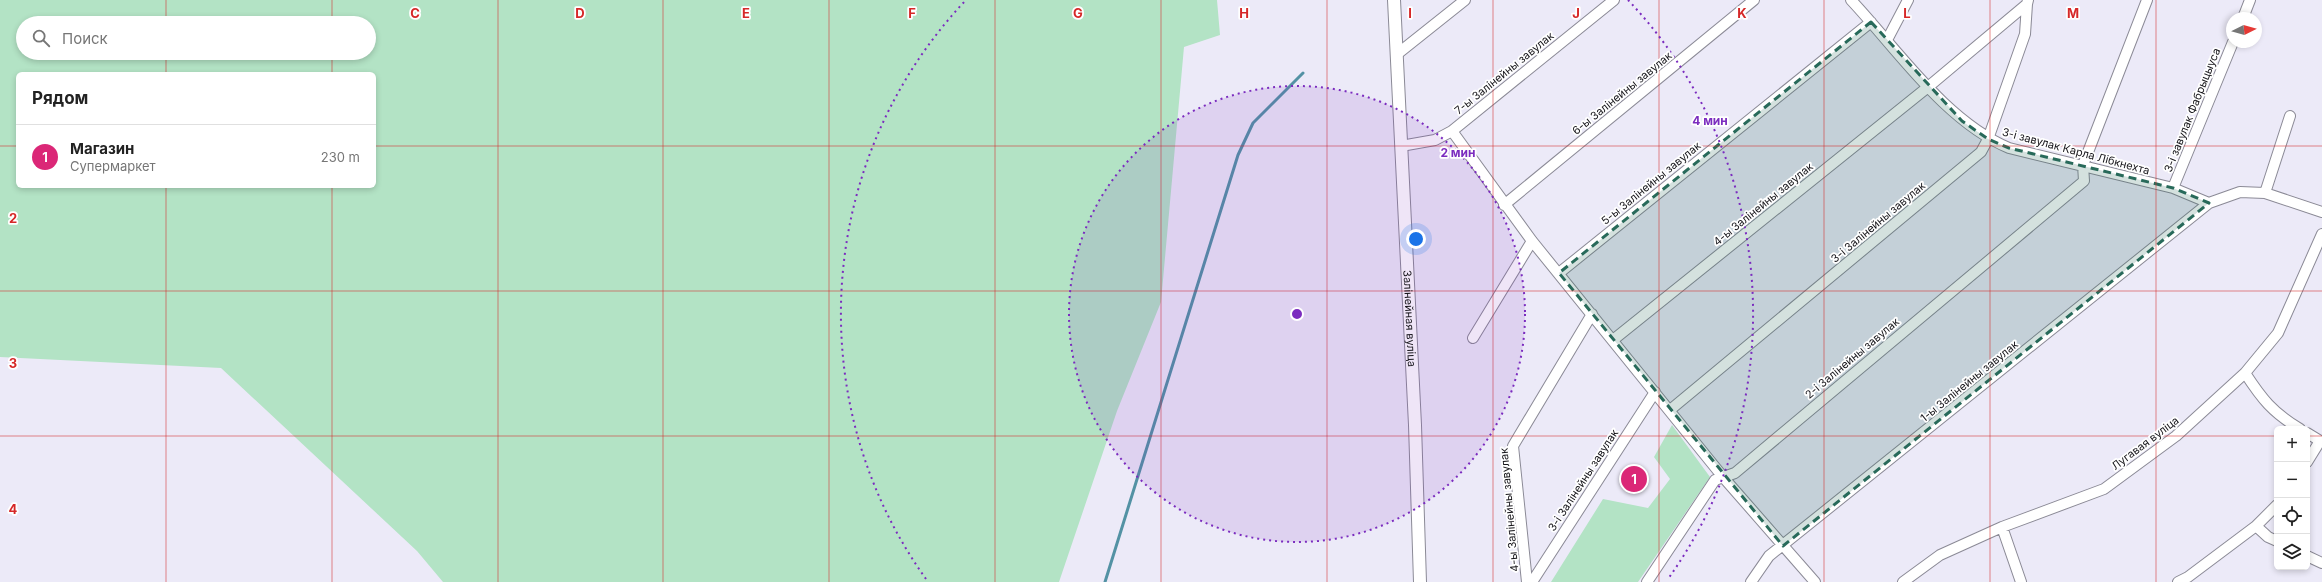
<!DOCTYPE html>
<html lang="ru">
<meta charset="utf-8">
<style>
:root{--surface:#fff;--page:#f2f2f2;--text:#222;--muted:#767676;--line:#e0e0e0;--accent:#db2777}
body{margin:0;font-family:Inter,sans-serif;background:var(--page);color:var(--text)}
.controls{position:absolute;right:12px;bottom:12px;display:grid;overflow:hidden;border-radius:6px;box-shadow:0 2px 6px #0003}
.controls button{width:36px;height:36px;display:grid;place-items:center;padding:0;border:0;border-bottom:1px solid var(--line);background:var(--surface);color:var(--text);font:20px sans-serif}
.compass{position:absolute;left:2226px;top:12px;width:36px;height:36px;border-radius:50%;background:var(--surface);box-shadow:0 2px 6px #0003;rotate:85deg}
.you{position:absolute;left:1416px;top:239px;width:14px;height:14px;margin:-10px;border:3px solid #fff;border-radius:50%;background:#1a73e8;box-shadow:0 0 0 6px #1a73e833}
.badge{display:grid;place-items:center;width:26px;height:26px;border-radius:50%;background:var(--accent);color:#fff;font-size:13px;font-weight:700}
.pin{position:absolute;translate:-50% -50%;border:2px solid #fff;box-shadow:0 1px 4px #0006}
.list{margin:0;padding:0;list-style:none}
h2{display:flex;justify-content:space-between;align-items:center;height:52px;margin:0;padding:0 16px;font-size:17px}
h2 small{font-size:13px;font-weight:400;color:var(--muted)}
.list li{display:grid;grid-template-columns:26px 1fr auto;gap:12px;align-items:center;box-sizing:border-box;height:64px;padding:0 16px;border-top:1px solid var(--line)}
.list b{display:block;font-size:15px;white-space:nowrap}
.list p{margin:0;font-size:13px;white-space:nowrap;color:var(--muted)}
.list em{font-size:13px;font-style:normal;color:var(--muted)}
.icon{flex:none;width:22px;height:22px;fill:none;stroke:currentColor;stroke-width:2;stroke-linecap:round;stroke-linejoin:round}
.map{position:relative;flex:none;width:2322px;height:582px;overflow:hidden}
.search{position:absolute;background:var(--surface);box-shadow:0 2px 6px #0003;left:16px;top:16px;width:360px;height:44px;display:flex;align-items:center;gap:10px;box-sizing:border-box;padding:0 14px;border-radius:22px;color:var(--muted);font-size:15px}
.panel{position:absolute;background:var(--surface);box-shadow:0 2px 6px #0003;left:16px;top:72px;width:360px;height:116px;border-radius:6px}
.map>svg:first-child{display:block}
.green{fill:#b3e3c5;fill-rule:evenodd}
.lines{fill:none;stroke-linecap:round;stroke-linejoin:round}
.stream{stroke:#5392a4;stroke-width:3}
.minor-casing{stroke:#8b8a96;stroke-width:12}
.tertiary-casing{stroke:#8b8a96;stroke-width:14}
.minor{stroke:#fff;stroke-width:10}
.tertiary{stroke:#fff;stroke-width:12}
.marked{fill:#286a5a;fill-opacity:0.2;stroke:#286a5a;stroke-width:3;stroke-dasharray:8 5;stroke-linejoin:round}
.grid{fill:none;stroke:#d62828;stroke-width:1;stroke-opacity:0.55}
.ring{fill:none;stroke:#7b2cbf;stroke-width:2;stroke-dasharray:2 4}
.labels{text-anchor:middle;stroke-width:3.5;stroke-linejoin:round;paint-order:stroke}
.street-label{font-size:11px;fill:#151419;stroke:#fff}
.grid-label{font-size:13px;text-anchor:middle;font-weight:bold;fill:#d62828;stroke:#fff;stroke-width:3.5;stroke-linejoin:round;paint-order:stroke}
.centre{fill:#7b2cbf;stroke:#fff;stroke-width:2}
.ring-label{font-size:12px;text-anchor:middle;font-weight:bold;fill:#7b2cbf;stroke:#fff;stroke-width:3.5;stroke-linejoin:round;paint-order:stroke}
</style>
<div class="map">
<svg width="2322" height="582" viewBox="0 0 2322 582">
<rect width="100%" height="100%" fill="#eceaf8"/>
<path class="green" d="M0 0H1217L1220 35 1184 47 1161 302 1117 411 1059 582H443L417 551 221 368 0 357ZM23 23H369V53H23ZM18 74H374V186H18Z
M1672 425 1710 477 1638 582H1551L1603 499 1648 508 1670 479 1654 457Z"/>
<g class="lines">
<path class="stream" d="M1105 582 1238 155 1253 123 1303 73"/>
<defs>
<path id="minor" d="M1851 0C1898 50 1945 121 2009 148L2173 188 2209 203 2240 192 2265 193 2322 212
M2243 18 2250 0
M1887 40 1908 0
M1396 55 1465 0
M1452 131 1532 241 1723 477 1815 582
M1401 146 1435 140 1452 131 1614 0
M2173 188 2233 42
M2265 193 2290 116
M1504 205 1754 0
M1559 273 1871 22
M1473 338 1532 241
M1613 340 1928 87 2027 4 2028 0
M2245 373C2262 399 2272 412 2300 429
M1670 410 1981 152 1988 139 2025 34 2027 4
M2307 433 2322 442
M2307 462 2320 441
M2256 526 2268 537 2277 541
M2002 527 2021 582
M2307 556 2322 563
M1527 582 1513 446 1592 314
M1532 582 1655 392
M1647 582 1715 480 1735 473 2084 181 2083 165 2147 0
M1751 582 1769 556 2209 203
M1903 582 1940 555 2002 527 2104 489 2176 436 2245 373 2278 333 2322 234
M2178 582 2188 577 2256 526 2277 505"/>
<g id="tertiary">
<path id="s1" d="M1394 0 1415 425 1420 582"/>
</g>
</defs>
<use href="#minor" class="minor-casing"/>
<use href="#tertiary" class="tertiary-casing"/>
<use href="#minor" class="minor"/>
<use href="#tertiary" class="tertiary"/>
</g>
<path class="marked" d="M1871 22 1962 121 1988 139 2009 148 2173 188 2209 203 1783 546 1559 273Z"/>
<path class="grid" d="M166 0V23M332 0V23M498 0V582M663 0V582M829 0V582M995 0V582M1161 0V582M1327 0V582M1493 0V582M1659 0V582M1824 0V582M1990 0V582M2156 0V582M166 53V74M332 53V74M0 146H18M374 146H2322M166 186V582M332 186V582M0 291H2322M0 436H2277M2307 436H2322"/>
<circle cx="1297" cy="314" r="228" fill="#7b2cbf" fill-opacity=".12"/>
<g class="ring">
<circle cx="1297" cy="314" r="228"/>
<path d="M926 579A456 456 0 0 1 966 0M1628 0A456 456 0 0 1 1668 579"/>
</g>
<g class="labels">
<g class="street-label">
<text transform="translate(1504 73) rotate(-39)" y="4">7-ы Залінейны завулак</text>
<text transform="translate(1622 93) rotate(-39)" y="4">6-ы Залінейны завулак</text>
<text transform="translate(2192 110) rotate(-68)" y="4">3-і завулак Фабрыцыуса</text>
<text transform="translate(2076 151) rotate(15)" y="4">3-і завулак Карла Лібкнехта</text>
<text transform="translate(1651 183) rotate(-39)" y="4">5-ы Залінейны завулак</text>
<text transform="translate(1763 204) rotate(-39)" y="4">4-ы Залінейны завулак</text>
<text transform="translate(1878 222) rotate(-40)" y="4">3-і Залінейны завулак</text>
<text dy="4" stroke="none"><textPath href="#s1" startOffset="319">Залінейная вуліца</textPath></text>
<text transform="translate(1852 358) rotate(-40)" y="4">2-і Залінейны завулак</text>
<text transform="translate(1969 381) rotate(-39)" y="4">1-ы Залінейны завулак</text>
<text transform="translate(2145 443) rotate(-37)" y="4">Лугавая вуліца</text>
<text transform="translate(1583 480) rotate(-57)" y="4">3-і Залінейны завулак</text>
<text transform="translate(1509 510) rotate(-95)" y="4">4-ы Залінейны завулак</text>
</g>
</g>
<g class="grid-label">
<text x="415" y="18">C</text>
<text x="580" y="18">D</text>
<text x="746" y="18">E</text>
<text x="912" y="18">F</text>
<text x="1078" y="18">G</text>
<text x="1244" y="18">H</text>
<text x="1410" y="18">I</text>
<text x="1576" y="18">J</text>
<text x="1742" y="18">K</text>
<text x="1907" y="18">L</text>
<text x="2073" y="18">M</text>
<text x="13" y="223">2</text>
<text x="13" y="368">3</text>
<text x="13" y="514">4</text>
</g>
<circle cx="1297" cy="314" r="6" class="centre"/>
<g class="ring-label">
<text x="1710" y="125">4 мин</text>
<text x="1458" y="157">2 мин</text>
</g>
</svg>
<div class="controls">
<button>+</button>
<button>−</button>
<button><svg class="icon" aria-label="locate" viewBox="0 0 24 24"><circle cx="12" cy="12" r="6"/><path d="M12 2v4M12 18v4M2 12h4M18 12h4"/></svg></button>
<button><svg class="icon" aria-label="layers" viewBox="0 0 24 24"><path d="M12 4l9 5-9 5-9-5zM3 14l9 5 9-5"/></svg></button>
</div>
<svg class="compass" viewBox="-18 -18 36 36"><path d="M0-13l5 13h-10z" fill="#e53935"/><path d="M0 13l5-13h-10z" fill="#767676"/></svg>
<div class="you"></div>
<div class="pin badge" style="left:1634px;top:479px">1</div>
<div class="search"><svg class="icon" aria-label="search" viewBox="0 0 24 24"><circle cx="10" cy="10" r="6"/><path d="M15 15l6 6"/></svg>Поиск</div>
<section class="panel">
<h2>Рядом<small></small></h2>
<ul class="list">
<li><span class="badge">1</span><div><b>Магазин</b><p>Супермаркет</p></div><em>230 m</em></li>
</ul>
</section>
</div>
